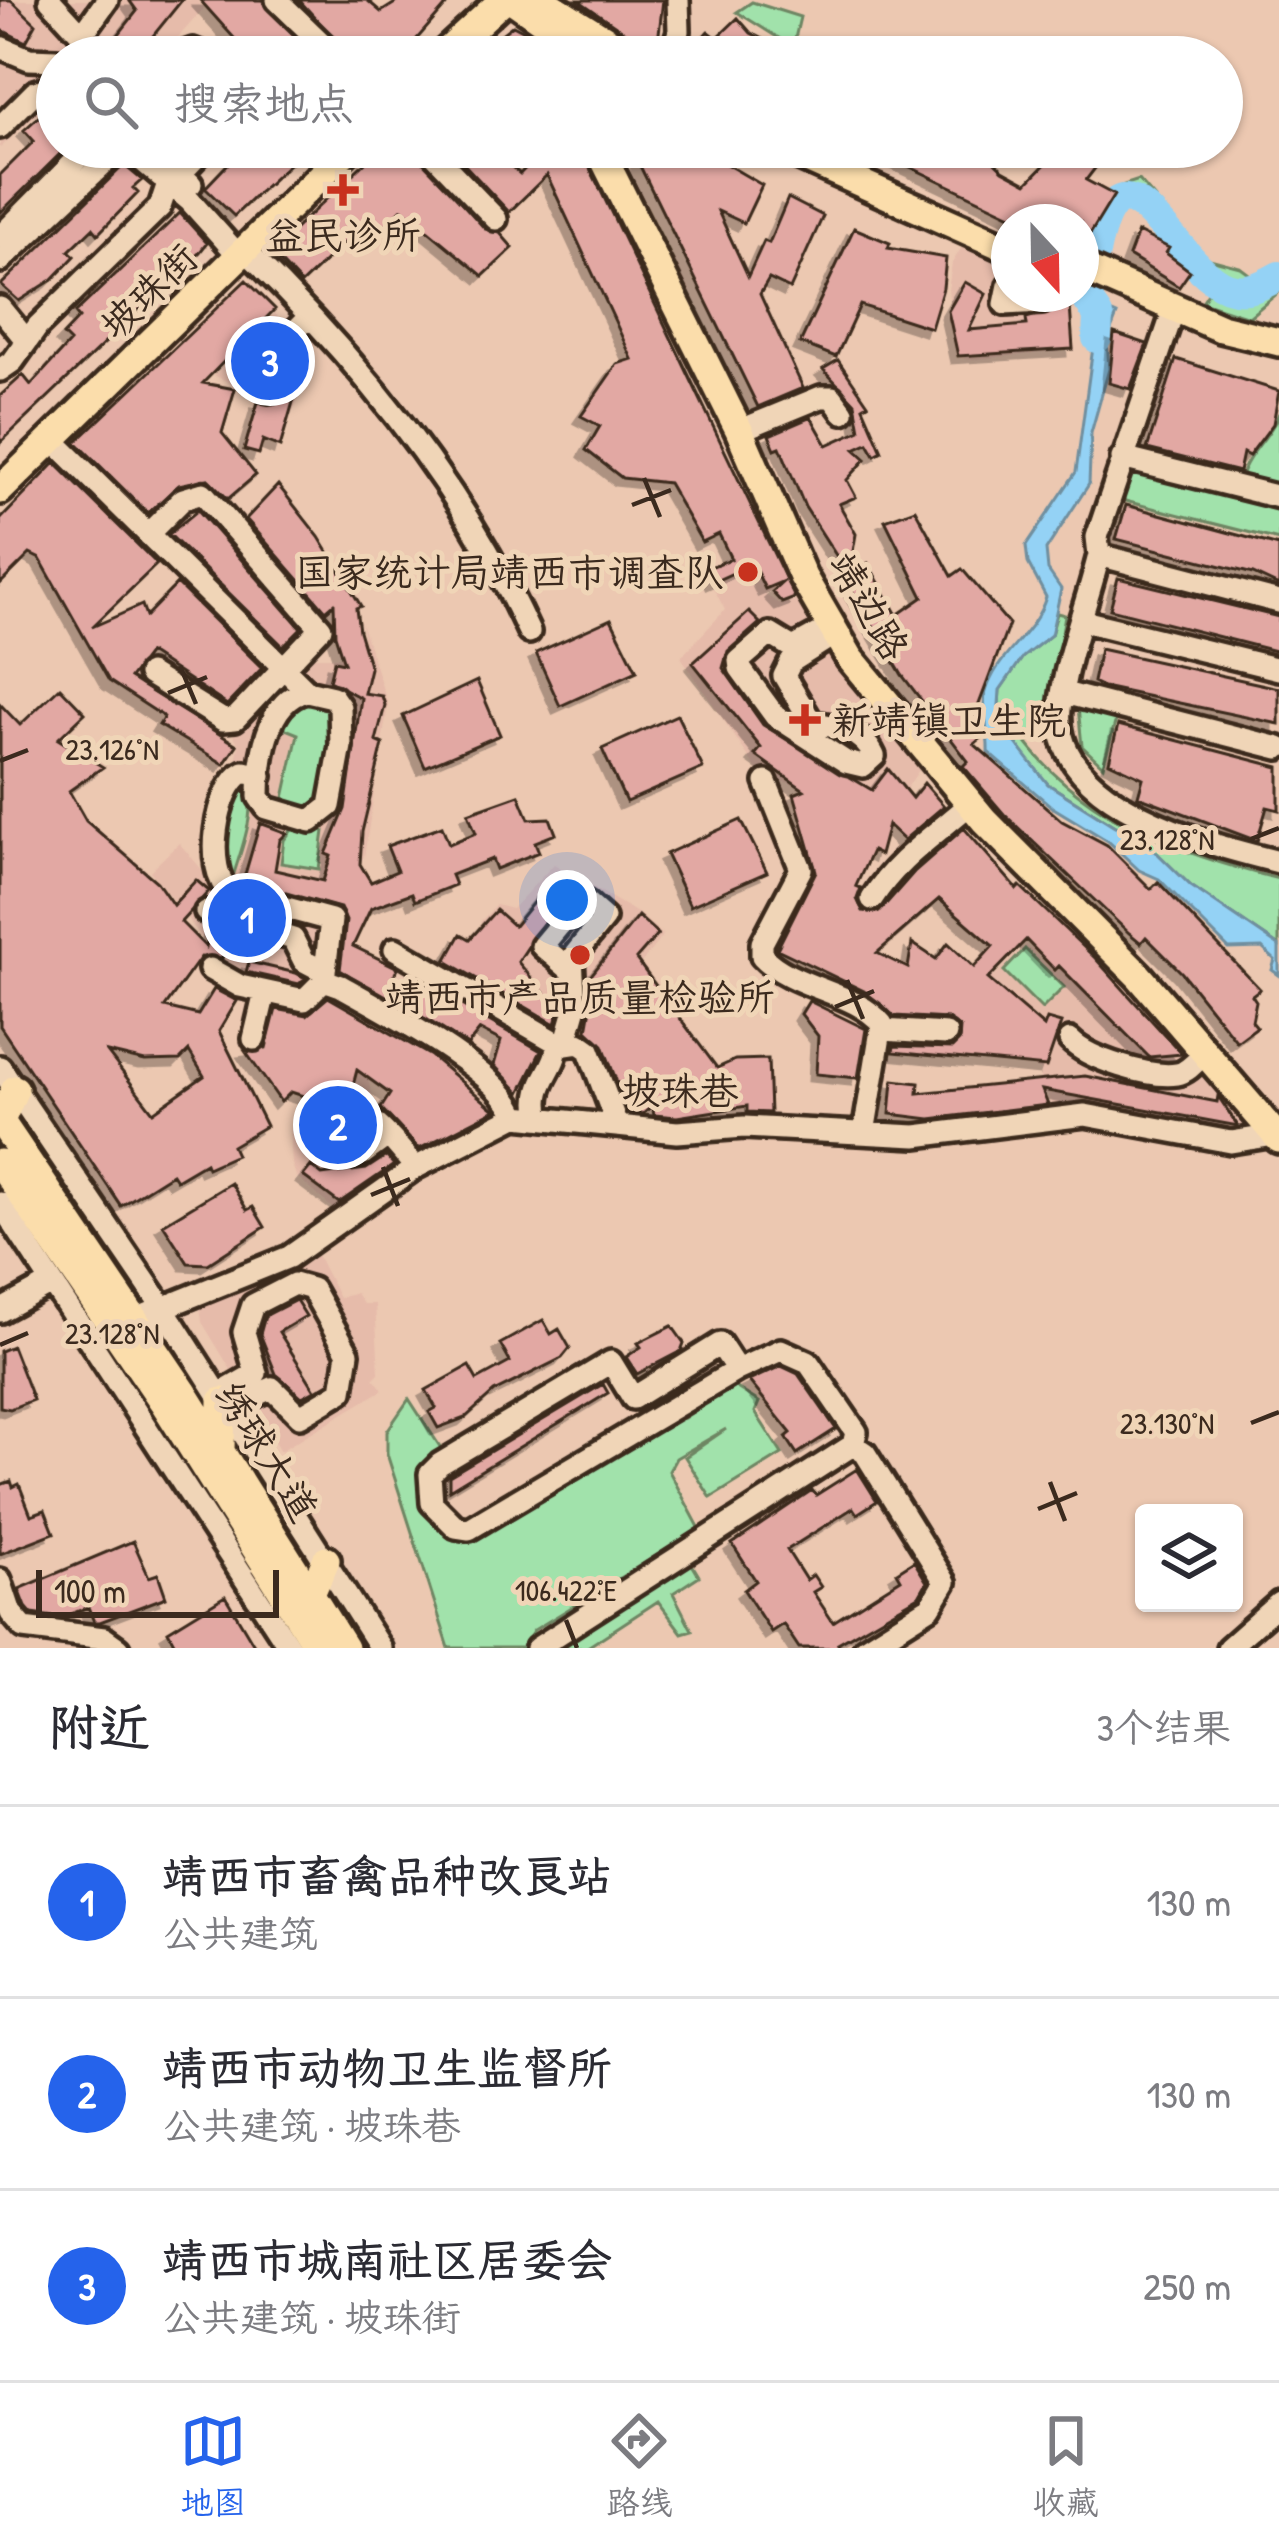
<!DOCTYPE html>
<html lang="zh">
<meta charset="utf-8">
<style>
:root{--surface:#fff;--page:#f7f7f7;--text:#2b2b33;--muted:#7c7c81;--line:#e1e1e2;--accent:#2563eb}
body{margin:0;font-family:"Patrick Hand","LXGW WenKai TC",sans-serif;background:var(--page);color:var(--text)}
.controls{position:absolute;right:36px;bottom:36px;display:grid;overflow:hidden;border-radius:12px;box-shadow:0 3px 9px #0004}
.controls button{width:108px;height:108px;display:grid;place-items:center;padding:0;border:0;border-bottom:3px solid var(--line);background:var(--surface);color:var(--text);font:60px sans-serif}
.compass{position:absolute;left:991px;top:204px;width:108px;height:108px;border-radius:50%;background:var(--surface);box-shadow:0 3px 9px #0004;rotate:158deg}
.scale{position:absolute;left:36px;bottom:30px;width:243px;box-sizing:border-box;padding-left:12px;border:6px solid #3b2a1e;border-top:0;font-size:33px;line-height:42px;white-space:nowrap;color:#3b2a1e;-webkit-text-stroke:9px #f0d5b7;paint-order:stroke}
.you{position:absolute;left:567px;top:900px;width:42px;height:42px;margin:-30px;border:9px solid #fff;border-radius:50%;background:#1a73e8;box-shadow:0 0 0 18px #1a73e833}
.badge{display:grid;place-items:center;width:78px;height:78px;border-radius:50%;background:var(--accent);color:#fff;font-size:39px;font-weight:700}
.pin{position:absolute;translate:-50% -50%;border:6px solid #fff;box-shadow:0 3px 12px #0006}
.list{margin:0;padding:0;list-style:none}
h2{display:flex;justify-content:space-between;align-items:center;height:156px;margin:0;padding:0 48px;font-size:51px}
h2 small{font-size:39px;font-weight:400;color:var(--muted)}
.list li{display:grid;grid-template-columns:78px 1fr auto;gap:36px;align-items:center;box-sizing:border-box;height:192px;padding:0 48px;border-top:3px solid var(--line)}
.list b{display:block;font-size:45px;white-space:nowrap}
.list p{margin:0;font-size:39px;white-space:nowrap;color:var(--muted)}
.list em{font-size:39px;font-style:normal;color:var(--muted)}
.icon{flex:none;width:66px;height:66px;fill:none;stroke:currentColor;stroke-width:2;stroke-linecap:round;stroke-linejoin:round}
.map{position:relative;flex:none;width:1279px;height:1648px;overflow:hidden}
.search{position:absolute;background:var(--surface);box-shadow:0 3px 9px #0004;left:36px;right:36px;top:36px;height:132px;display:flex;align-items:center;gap:30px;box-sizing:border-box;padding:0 42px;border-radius:66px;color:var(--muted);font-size:45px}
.sheet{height:732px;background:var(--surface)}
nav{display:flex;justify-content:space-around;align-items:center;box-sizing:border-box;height:168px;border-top:3px solid var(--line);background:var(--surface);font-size:33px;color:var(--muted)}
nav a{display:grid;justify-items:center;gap:6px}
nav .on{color:var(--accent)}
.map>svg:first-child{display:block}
.built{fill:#e6bbaa}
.green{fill:#a1e2ab;stroke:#6e8664;stroke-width:3}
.water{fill:#94d2f5;stroke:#708f9f;stroke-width:3}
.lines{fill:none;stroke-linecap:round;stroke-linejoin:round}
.river{stroke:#94d2f5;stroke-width:30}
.building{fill:#e2a8a3;stroke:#3b2a1e;stroke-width:3;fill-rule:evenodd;filter:url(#shadow)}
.minor-casing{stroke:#3b2a1e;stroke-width:30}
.major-casing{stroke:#3b2a1e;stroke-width:36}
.minor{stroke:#f0d5b7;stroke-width:21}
.major{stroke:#fbddab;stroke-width:27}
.ticks{fill:none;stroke:#3b2a1e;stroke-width:4.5}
.poi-dot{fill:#c8321e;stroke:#f0d5b7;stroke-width:4.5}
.labels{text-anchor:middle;stroke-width:10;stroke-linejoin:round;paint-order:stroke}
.poi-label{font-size:39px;fill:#3b2a1e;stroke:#f0d5b7}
.street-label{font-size:39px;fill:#3b2a1e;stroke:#f0d5b7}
.ticks-label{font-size:30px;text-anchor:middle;fill:#3b2a1e;stroke:#f0d5b7;stroke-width:10;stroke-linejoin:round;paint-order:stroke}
</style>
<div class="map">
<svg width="1279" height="1648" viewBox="0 0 1279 1648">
<defs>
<filter id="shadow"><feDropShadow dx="-7" dy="7" stdDeviation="0" flood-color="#0004"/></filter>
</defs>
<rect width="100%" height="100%" fill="#ecc8b1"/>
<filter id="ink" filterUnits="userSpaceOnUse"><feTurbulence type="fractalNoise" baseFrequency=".00833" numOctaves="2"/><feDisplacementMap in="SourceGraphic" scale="24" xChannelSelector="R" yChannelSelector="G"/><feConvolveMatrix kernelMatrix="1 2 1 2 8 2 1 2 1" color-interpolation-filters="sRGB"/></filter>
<g filter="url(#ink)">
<path class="built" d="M0 0H197L204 8 161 57H96L86 45 77 57H57V95L0 148Z
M967 239 1009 263V294H1068L1075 350 967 360 956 356 948 290 952 263Z
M275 313 314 364 291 415 214 375Z
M776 539 794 576 764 594 781 605 805 598 922 766 883 822 812 788 762 777 681 657 725 610 703 568Z
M361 622 388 705 364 857 318 898 315 909 230 887 251 807 245 779 234 771 239 745 231 730 302 657H343L365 650Z
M179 843 223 894 325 923 308 995 243 981 207 960V944L150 871Z
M554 864 639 914 663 935 596 1021 570 1037 554 1034 563 1012 480 922 496 905 512 909Z
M1086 943 1245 1114 1241 1133 1081 1105 1052 1110 1046 1088 1039 1084 1041 1070 1025 1064 994 1014 980 966 994 976 1026 945 1055 973Z
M312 1042 367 1075 378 1118 415 1159 338 1213 296 1176 292 1164 290 1131 303 1106 299 1094Z
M315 1251 339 1298 356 1293 363 1304H375L379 1373 374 1378 383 1390 280 1451 202 1322 199 1298 265 1278Z"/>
<path class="green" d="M752 2 800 17 793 47 737 12Z
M1139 180 1206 258 1240 267 1257 280C1205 296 1172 225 1145 191L1115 188Z
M1279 283V292L1249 317 1202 302 1211 288 1235 297Z
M1279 413V487L1240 479C1247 453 1272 435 1279 413Z
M1132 471 1279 504V540L1121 500Z
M1057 613 1065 615 1047 718 1027 744C1088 822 1186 856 1279 879V946L1191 886 1156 852 1048 784 1023 757 999 705 1000 690 1023 657 1051 635Z
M320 698 335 712 321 804 308 811 282 807 298 734 283 728V709Z
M1078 707 1117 716 1103 766 1082 746Z
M240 777C264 803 238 855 230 887L225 846Z
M287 822 324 831 319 869 281 863 284 840 291 831Z
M1025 949 1064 987 1042 1009 1004 971Z
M732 1385 759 1402 755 1412 782 1454 711 1498 685 1457 726 1429 676 1458 669 1471 700 1529 534 1630 522 1648H449L387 1454V1431L409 1399 446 1456 429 1470 454 1530 652 1425 684 1418Z
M690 1561 699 1576 673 1593 692 1630 682 1633 658 1601 586 1648H552Z"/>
<path class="water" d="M1085 301 1117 315 1107 340 1109 369 1091 433 1089 484 1046 550 1048 570 1061 589 1051 635 1023 657 1000 690 999 705 1008 733 1048 784 1156 852 1191 886 1279 946V975L1272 970 1275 960 1262 948 1229 949 1159 879 1139 870 1108 841 1052 807 988 752C989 735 982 706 985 695 996 653 1033 638 1046 597L1028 563 1026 546 1076 472 1093 347Z"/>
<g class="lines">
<path class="river" d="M1097 338 1098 315 1088 301C1111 92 1167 264 1227 287 1246 294 1263 285 1279 276"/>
</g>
<path class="building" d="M0 0H11L36 24 26 42 0 29Z
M129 0H182L136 57H101L137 11Z
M200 0H262L314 57H251Z
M299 0H367L381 12 400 0H451L401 57H351Z
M578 0H663L657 50 649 49Z
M738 18 751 33 772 44 779 57H687L693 36 701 39 708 31 717 38Z
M513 25 530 34 536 57H472Z
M44 112 57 125V147H67L0 213V175L34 141 24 130Z
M244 147H307L234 216 205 188Z
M381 147H412L485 229 500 233 513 248 483 276 402 209 371 240 359 229 301 284 271 252Z
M448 147H489L520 174 537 156 532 147H580L795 598 782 603 772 592 784 581 765 589 753 564 713 582 707 568 731 559 719 534 702 542 668 483 622 478 586 450 600 426 581 416 617 364 632 359 613 317 547 175 509 212Z
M636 147H697L762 185 744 223 718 211 748 276 764 241 769 243 788 198 823 216 790 289 769 279 760 294 803 388 758 407 639 164Z
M868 147H979L1003 170 1027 183 1062 147H1085L1102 159 1086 180 1114 195 1081 249V222H1026Z
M124 165 142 180 133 188 138 193 98 234 93 228 69 251 75 256 52 280 19 301 1 285Z
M180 213 207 243 200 252 0 443V396L23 375 31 385 70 342 63 335 79 318 75 313Z
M854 228 890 243 888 248 946 258 943 288 931 328 860 305 836 357 800 343Z
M1138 232 1169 248 1166 253 1190 271 1179 287 1129 256Z
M246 280 275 309 203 383 235 389 222 433 256 475 228 499 208 479 179 485 148 513 76 442Z
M965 282 986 294 969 330 1027 325 1026 318 1070 306 1073 349 958 356 948 311Z
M1114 333 1147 344 1130 389 1109 383Z
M1176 359 1279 391 1273 424 1249 456 1243 453 1239 472 1147 449Z
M838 360 868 404 863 407 882 451 875 455 868 443 855 449 866 459 847 480 856 497 839 504 856 534 849 574 868 563 897 615 923 597 885 520 915 509 952 576 962 569 1009 624 972 723 983 737 974 744 1062 821 1107 845 1151 889 1158 882 1260 989 1252 995 1256 1001 1252 1021 1257 1027 1237 1042 1182 973 1146 937 1141 943 1129 933 1004 814 963 766 968 761 902 675 854 594 844 577 848 574 805 507 780 447 775 449 769 435 811 417 827 445 860 430 855 403 823 369Z
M304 364 311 369 293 402 280 447 263 440 259 454 244 450 258 402 275 404Z
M55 463 157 564 92 627 142 605 146 616 177 584 262 668 227 705 149 653 130 678 237 745 224 764 159 725 164 717 109 681 40 559 30 554 0 584V520Z
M278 485 319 537 361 606 356 608 359 631 370 668 364 693 382 696 385 705 376 741 383 744 362 832 360 864 371 882 397 871 387 846 442 826 449 844 476 833 468 813 488 806 519 795 529 819 550 818 556 834 535 842 539 852 496 869 492 859 451 875 455 885 415 901 412 893 371 908 353 946 398 968 392 979 413 993 420 981 541 1051 520 1093 494 1065 501 1041 480 1030 468 1045 340 970 346 921 340 908 243 881 260 823 287 833 280 840 275 870 323 881 331 856 326 854 345 809 361 698 329 681 334 661 344 663 335 635 334 604 326 611 246 519Z
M1126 505 1279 546V586L1253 574 1116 539Z
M198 510 301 628 283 646 169 534Z
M1118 578 1279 617V652L1110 609Z
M749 612 760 623 728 651 723 668 763 725 872 790 888 769 912 798 924 783 944 806 904 840 888 825 880 855 872 851 856 886 861 888 857 899 863 911 879 912 915 871 964 828 1017 889 1020 886 1095 958 1182 1054 1149 1057 1059 966 1055 970 1026 940 988 979 1044 1027 1047 1019 1061 1023 1046 1067 893 1052 894 1046 952 1048 959 1041 960 1028 948 1019 894 1016 864 991 777 949 816 871 794 794 804 790 755 755 761 748 693 663ZM939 899 993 946 974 967 948 943 936 959 912 943 908 968 877 953Z
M611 619 637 671 560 706 536 653Z
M1100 649 1279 688V724L1103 687 1093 682Z
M477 681 500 735 425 767 403 716Z
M60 687 85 713 58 739 103 767 69 791 86 821 157 882 173 905 196 880 209 891 181 922 206 947 211 929 227 934 222 959 201 957 165 1007 198 1015 214 989 237 1001 219 1031 266 1126 232 1146 236 1155 207 1168 205 1163 176 1180 172 1174 121 1206 0 1026V704L20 725ZM189 1051 204 1076 153 1112 107 1052 145 1061 180 1060Z
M677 715 703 768 626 802 602 749Z
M1118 725 1279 767V810L1267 807 1257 841 1138 796 1143 778 1109 762Z
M741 820 767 872 690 906 666 854Z
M557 873 570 883 518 962 559 1011 555 1024 446 961 461 934 470 939 496 910 514 926Z
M638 916 658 934 636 959 717 1068 735 1060 768 1059 770 1113 747 1112V1106L677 1117 654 1115 652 1106 643 1114 628 1112 603 1045 587 1030 593 997 588 979Z
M249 962 296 973 305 978 299 984 246 972Z
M328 997 431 1056 495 1110 419 1149 381 1108 390 1094 357 1070 351 1093 340 1086 348 1099 334 1106 291 1092 281 1102 245 1051 266 1048 276 1009 307 1015Z
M809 1001 866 1029 858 1078 816 1074 818 1036 801 1014Z
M1085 1076 1217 1102 1218 1096 1238 1126 1042 1090 1048 1105 930 1119 890 1114 893 1080 919 1083 918 1093Z
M386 1156 394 1165 339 1203 303 1176 311 1166 322 1175 366 1169Z
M231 1183 247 1210 253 1207 265 1227 208 1264 188 1263 163 1224Z
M296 1300 306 1316 279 1332 315 1390 302 1397 276 1374 260 1334 265 1316Z
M543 1320 551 1334 559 1329 570 1348 562 1358 494 1392 465 1418 438 1428 429 1412 436 1408 426 1390 469 1366 477 1380 510 1362 500 1344Z
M672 1326 684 1343 681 1351 637 1374 626 1357 641 1347 638 1343Z
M12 1346 33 1400 10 1409 0 1407V1351Z
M781 1366 798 1374 836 1429 797 1454 786 1437 791 1433 749 1381Z
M603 1384 608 1393 449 1490V1476Z
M857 1469 877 1501 857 1514 853 1508 787 1550 806 1580 813 1575 821 1587 813 1592 833 1622 901 1579 897 1572 914 1561 927 1582 919 1596 838 1643 842 1648H799L783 1624 771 1632 744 1590 756 1581 732 1544 812 1490 816 1495Z
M11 1481 13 1487 19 1484 31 1515 45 1510 54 1533 0 1554V1485Z
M133 1541 149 1577 158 1574 166 1597 100 1622H94L88 1607 62 1618 32 1614 26 1607 19 1589Z
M225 1596 256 1648H177L168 1631Z"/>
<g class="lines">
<defs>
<path id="minor" d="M50 0 82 35 107 0
M277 0 336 57
M0 47 29 59 57 60
M174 57 193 50 210 57
M671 57 679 31 678 0
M0 127 35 92 57 85
M126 147 190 201 231 247
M152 147 191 184
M427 147 496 219
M0 237 89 147
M245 250C359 360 463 487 529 632
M0 261 121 147
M1009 285 1005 304 1042 302
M0 308 27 341
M1170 321 1097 537 1099 555C1087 605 1065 658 1060 709 1051 805 1207 844 1279 862
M0 370 13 361 38 326 160 207 166 189 206 147
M268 391 290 360 289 337 310 316
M748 427 821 397H832L843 412
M52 439 307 691
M1122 458 1279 497
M1099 555 1279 602
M1083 621 1279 669
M831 627 793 648 770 634 739 661 740 668 775 716 846 762 863 766 874 756C862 730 837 726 812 723L784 676 791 662 835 634
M149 674 223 720 235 719 321 628 203 493 183 499 150 532
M307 691 333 697 340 707 341 746 330 806 311 821 267 808 259 797C259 762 266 699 307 691Z
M1064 693 1279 748
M261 776 244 772C216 786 203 870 230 893L331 920 324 980
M766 782 801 869 762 943V956C793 989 855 991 882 1024L864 1133
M872 899C897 859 934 836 970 804
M206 912 293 939 304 961 323 971
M395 949 556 1042C561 1067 530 1081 540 1116
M210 969 240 986 304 1000 324 980 341 986C385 1011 500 1070 516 1116
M883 1030 946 1034
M254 1039 265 992
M1070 1040C1088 1059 1150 1078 1177 1074 1189 1072 1198 1059 1207 1051
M565 1045 575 1010 572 958 604 918 586 902 577 904 542 946 569 969
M559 1046 579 1043 589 1050 617 1125
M0 1067 162 1306 380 1648
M386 1137 363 1154 336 1159 320 1130 359 1110C380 1125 399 1146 415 1168
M0 1203 290 1648
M0 1311 51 1283
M133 1320 289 1257 415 1168 516 1116 677 1132 744 1127 916 1136 1085 1115 1231 1142 1275 1135
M737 1370 720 1344 633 1398 611 1362 440 1464 430 1474 432 1503 456 1527 469 1529 737 1370 781 1350 808 1362 856 1432 853 1445
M218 1395 256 1373 244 1332 253 1305 294 1284 312 1289 348 1353 342 1391 300 1416 272 1388 227 1408
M0 1580 11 1613 24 1628 104 1638 118 1648
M537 1648 853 1445 865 1453 945 1582 930 1607 865 1648
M1228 1648 1279 1603"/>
<path id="major" d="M513 0 594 57
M542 0 633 57
M441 57 503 0
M598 147 739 430 803 577 850 658 984 820 1139 976 1279 1139
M780 147 1009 249
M1081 267 1221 328 1279 342
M0 490 350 147
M0 1120 183 1391 344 1648
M1 1121 15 1089
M0 1163 165 1405 318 1648
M221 1450 222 1401
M311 1594 326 1560"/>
</defs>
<use href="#minor" class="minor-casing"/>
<use href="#major" class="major-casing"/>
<use href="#minor" class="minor"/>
<use href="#major" class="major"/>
</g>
</g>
<path class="ticks" d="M644 478 660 517M632 505 671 490M180 666 196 704M168 693 207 677M0 761 28 750M1251 839 1279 828M847 980 863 1019M835 1007 874 991M383 1167 398 1206M371 1195 410 1179M0 1345 28 1333M1251 1423 1279 1412M1050 1482 1065 1521M1038 1509 1077 1493M566 1620 577 1648"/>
<g class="poi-dot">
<path d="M337 172h12v12h12v12h-12v12h-12v-12h-12v-12h12z"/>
<circle cx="748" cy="572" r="12"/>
<path d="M799 702h12v12h12v12h-12v12h-12v-12h-12v-12h12z"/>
<circle cx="580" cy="955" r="12"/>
</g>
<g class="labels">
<g class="poi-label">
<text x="343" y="249">益民诊所</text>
<text x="724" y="586" text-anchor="end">国家统计局靖西市调查队</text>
<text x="832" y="734" text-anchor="start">新靖镇卫生院</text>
<text x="580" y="1011">靖西市产品质量检验所</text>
</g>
<g class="street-label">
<text transform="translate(148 291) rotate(-44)" y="14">坡珠街</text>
<text transform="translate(869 606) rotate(59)" y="14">靖边路</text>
<text transform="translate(680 1090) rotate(1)" y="14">坡珠巷</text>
<text transform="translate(267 1451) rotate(58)" y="14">绣球大道</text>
</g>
</g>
<g class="ticks-label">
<text x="112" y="760">23.126°N</text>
<text x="1167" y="850">23.128°N</text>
<text x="112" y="1344">23.128°N</text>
<text x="1167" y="1434">23.130°N</text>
<text x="566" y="1601">106.422°E</text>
</g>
</svg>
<div class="controls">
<button><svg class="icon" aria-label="layers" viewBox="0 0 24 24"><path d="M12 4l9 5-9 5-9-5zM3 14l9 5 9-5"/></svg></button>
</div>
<svg class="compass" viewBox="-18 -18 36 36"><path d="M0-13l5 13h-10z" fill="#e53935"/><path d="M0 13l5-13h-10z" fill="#7c7c81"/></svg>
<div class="scale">100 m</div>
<div class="you"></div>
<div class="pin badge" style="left:247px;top:918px">1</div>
<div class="pin badge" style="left:338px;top:1125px">2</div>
<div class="pin badge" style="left:270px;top:361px">3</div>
<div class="search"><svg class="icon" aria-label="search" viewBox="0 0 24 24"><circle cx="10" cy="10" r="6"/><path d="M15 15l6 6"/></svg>搜索地点</div>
</div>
<section class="sheet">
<h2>附近<small>3个结果</small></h2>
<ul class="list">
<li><span class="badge">1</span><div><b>靖西市畜禽品种改良站</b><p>公共建筑</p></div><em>130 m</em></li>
<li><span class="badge">2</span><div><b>靖西市动物卫生监督所</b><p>公共建筑 · 坡珠巷</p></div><em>130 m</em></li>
<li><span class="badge">3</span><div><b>靖西市城南社区居委会</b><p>公共建筑 · 坡珠街</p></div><em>250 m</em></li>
</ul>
</section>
<nav>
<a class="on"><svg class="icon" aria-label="map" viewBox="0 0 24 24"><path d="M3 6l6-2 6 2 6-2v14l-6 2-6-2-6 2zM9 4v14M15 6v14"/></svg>地图</a>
<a><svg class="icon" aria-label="directions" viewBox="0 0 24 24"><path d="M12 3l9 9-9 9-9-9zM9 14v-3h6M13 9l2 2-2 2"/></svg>路线</a>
<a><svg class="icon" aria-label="saved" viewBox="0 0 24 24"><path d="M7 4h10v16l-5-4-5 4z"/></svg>收藏</a>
</nav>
